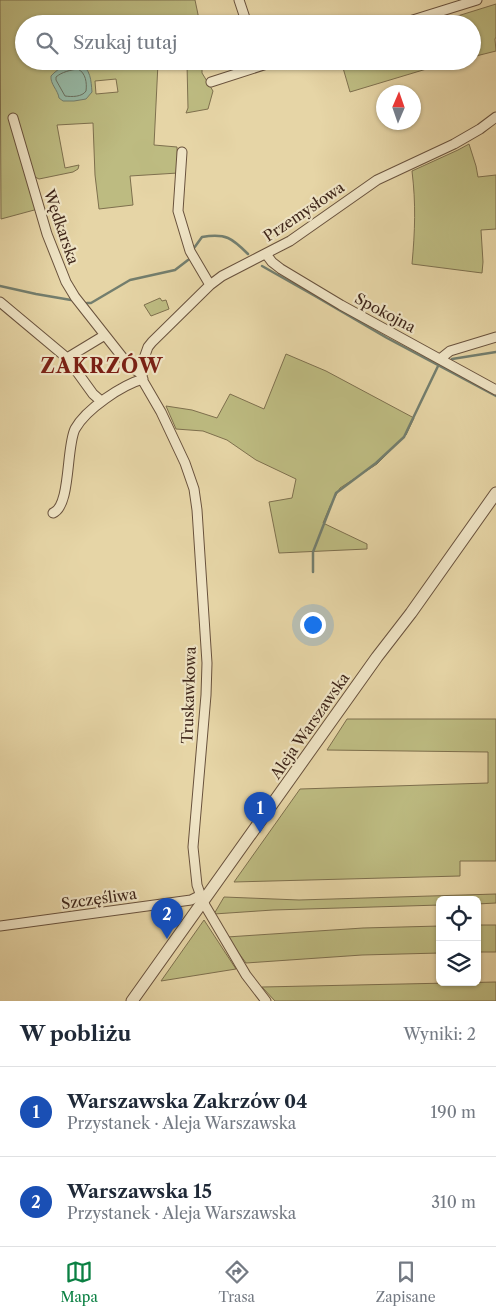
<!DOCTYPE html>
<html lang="pl">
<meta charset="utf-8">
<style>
:root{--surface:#fff;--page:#f2f2f3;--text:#1f2937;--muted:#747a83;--line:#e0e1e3;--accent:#0b8043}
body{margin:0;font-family:"Libre Caslon Text",serif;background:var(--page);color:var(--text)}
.controls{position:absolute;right:15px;bottom:15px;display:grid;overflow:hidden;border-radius:8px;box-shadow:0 1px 4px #0004}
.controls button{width:45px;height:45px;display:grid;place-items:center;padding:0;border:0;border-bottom:1px solid var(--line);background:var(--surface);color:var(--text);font:25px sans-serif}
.compass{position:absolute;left:376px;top:85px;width:45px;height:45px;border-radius:50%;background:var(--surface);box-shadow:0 1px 4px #0004;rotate:2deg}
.you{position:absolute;left:312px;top:624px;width:18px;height:18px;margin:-12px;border:4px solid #fff;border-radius:50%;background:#1a73e8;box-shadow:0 0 0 8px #1a73e833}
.badge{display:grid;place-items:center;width:32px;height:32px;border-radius:50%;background:var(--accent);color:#fff;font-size:16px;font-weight:700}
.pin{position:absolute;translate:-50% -41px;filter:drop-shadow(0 1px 2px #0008)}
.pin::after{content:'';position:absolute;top:26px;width:18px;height:15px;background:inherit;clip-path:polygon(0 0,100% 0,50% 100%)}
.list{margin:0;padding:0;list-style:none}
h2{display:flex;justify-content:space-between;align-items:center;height:65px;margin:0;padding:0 20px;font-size:21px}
h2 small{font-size:16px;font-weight:400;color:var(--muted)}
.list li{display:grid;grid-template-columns:32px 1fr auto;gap:15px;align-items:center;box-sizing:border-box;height:90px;padding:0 20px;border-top:1px solid var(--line)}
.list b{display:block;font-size:19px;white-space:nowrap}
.list p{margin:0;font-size:16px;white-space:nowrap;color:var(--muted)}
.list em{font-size:16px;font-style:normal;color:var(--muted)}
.icon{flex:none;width:28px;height:28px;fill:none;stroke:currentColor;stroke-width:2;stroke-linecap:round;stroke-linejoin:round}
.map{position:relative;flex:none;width:496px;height:1001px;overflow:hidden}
.search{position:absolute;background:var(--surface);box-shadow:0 1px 4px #0004;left:15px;right:15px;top:15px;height:55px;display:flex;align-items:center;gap:12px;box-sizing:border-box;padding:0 18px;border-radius:28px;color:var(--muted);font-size:19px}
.sheet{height:245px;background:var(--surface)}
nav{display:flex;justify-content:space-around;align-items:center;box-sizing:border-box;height:70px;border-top:1px solid var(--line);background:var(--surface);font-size:14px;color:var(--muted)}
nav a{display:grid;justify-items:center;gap:2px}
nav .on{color:var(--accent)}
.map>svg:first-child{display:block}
.green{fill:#bdbb81;stroke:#7e704e;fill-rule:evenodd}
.water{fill:#96b9a6;stroke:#737e6e}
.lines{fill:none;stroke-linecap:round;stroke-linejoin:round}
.shore{stroke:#6a7060;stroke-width:1}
.stream{stroke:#737e6e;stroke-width:2.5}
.minor-casing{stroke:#69523d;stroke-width:11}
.tertiary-casing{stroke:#69523d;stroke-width:13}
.minor{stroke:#efe4c5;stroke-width:9}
.tertiary{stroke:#efe4c5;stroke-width:11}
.labels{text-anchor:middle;stroke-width:4.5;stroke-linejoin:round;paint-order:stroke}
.street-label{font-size:15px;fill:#3f261a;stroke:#efe4c5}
.district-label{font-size:20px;font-weight:bold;letter-spacing:1px;fill:#7a1f14;stroke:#efe4c5}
</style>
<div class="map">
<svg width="496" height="1001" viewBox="0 0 496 1001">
<rect width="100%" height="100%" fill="#e6d5a6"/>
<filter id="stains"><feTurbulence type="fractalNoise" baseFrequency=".004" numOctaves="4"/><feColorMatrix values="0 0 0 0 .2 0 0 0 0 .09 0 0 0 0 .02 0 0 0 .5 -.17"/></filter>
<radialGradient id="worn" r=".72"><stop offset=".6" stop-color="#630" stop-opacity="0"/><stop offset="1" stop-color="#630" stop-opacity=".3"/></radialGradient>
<path class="green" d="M0 0H195L200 24H24V61H202V73L213 91 208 109 186 113 188 108 187 64 158 63 154 145 177 147 178 173 130 176 133 205 99 209 95 175 93 123 57 125 65 168 79 165 78 169 73 172 39 179 33 176 38 209 1 219ZM116 79 118 92 96 94 95 81Z
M496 4V37L495 39 496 51 472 57V24H432Z
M341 61H453L350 92Z
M469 144 476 166 478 177 496 175V229L481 230 483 262 482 273 412 264C415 231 416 204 412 171L458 150Z
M160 298 162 301 166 300 169 309 151 316 144 305Z
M286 354 326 371 414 418 406 435 377 464 340 488 330 506 323 523 367 544V549L279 553 269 502 292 498 296 479 256 460 227 440 203 431 176 429 166 406 192 410 217 418 230 394 264 409Z
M347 719H496V861H460V876L234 882 300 789 488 783V752L327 750Z
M496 894V903L477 904V900H440V905L273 910 214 914 224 897 299 900Z
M204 920 236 969 161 981Z
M477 925H496V952H477Z
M440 926V953L362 955 246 963 227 937 363 928Z
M496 982V1001H275L262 987Z"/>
<path class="water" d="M79 64C91 68 91 81 92 92L86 99 74 101H63L59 98C58 90 50 84 51 76 59 67 67 65 79 64Z"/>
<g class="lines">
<path class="shore" d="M78 69C86 73 87 83 86 91 82 97 72 97 65 96L56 80V77C62 72 70 70 78 69Z"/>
<path class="stream" d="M194 248 202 237C226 233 232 238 248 254
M262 266 315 296 387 338 496 396
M0 286 36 294 71 300
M87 303H91L130 280 175 270 188 260
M452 359 496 352
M313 572V552L336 493 376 463 404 437 439 364"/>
<defs>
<path id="minor" d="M239 0 247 24
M400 24 477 0
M211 82 276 61
M13 118 47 234 66 282 75 297 127 363 135 370 142 374
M182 152 178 211 190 251 210 285
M266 254 272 262 281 269 341 305 496 390
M0 302 67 358 93 394 101 401
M67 358 105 335
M440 359 450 351 496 337
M53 513C71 506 66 447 75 429 86 409 122 385 143 379
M0 926 191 900 201 895
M266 1001 246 975 203 902 197 885 193 847 206 695 207 663 197 510 194 489 185 463 161 412 143 381 142 375 143 361 148 347 152 342 210 285 222 276 290 241 377 180 454 144 480 129 496 117"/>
<path id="tertiary" d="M132 1001 377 657 411 613 496 493"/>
</defs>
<use href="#minor" class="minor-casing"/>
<use href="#tertiary" class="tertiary-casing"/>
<use href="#minor" class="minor"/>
<use href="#tertiary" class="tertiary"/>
</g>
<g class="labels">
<g class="street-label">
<text transform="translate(304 212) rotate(-34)" y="5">Przemysłowa</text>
<text transform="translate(61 227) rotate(71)" y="5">Wędkarska</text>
<text transform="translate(385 313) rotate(28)" y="5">Spokojna</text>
<text transform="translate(189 695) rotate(-88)" y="5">Truskawkowa</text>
<text transform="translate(310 726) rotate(-55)" y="5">Aleja Warszawska</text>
<text transform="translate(99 899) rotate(-8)" y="5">Szczęśliwa</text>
</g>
<g class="district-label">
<text x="102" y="373">ZAKRZÓW</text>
</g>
</g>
<rect width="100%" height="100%" filter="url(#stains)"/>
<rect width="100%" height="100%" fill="url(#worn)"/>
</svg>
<div class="controls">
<button><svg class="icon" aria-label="locate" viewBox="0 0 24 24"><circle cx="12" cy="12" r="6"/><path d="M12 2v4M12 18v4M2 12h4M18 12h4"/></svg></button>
<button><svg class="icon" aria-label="layers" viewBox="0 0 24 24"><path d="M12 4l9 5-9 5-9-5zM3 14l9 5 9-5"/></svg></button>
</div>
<svg class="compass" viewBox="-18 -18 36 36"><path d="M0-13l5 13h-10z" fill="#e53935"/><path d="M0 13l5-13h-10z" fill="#747a83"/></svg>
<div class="you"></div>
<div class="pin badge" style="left:260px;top:833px;background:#1a4fb4">1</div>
<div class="pin badge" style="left:167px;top:939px;background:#1a4fb4">2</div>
<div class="search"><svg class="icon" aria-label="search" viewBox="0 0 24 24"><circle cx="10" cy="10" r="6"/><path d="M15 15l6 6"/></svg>Szukaj tutaj</div>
</div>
<section class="sheet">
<h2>W pobliżu<small>Wyniki: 2</small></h2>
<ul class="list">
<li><span class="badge" style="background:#1a4fb4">1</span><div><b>Warszawska Zakrzów 04</b><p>Przystanek · Aleja Warszawska</p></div><em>190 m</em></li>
<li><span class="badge" style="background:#1a4fb4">2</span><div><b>Warszawska 15</b><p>Przystanek · Aleja Warszawska</p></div><em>310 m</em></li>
</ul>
</section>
<nav>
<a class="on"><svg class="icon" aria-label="map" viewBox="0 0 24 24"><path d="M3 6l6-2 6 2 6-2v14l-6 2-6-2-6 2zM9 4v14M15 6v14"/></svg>Mapa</a>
<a><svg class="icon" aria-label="directions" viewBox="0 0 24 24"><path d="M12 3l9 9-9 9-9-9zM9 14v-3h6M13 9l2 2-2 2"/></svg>Trasa</a>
<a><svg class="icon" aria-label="saved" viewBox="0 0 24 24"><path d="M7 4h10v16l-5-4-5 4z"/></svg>Zapisane</a>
</nav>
